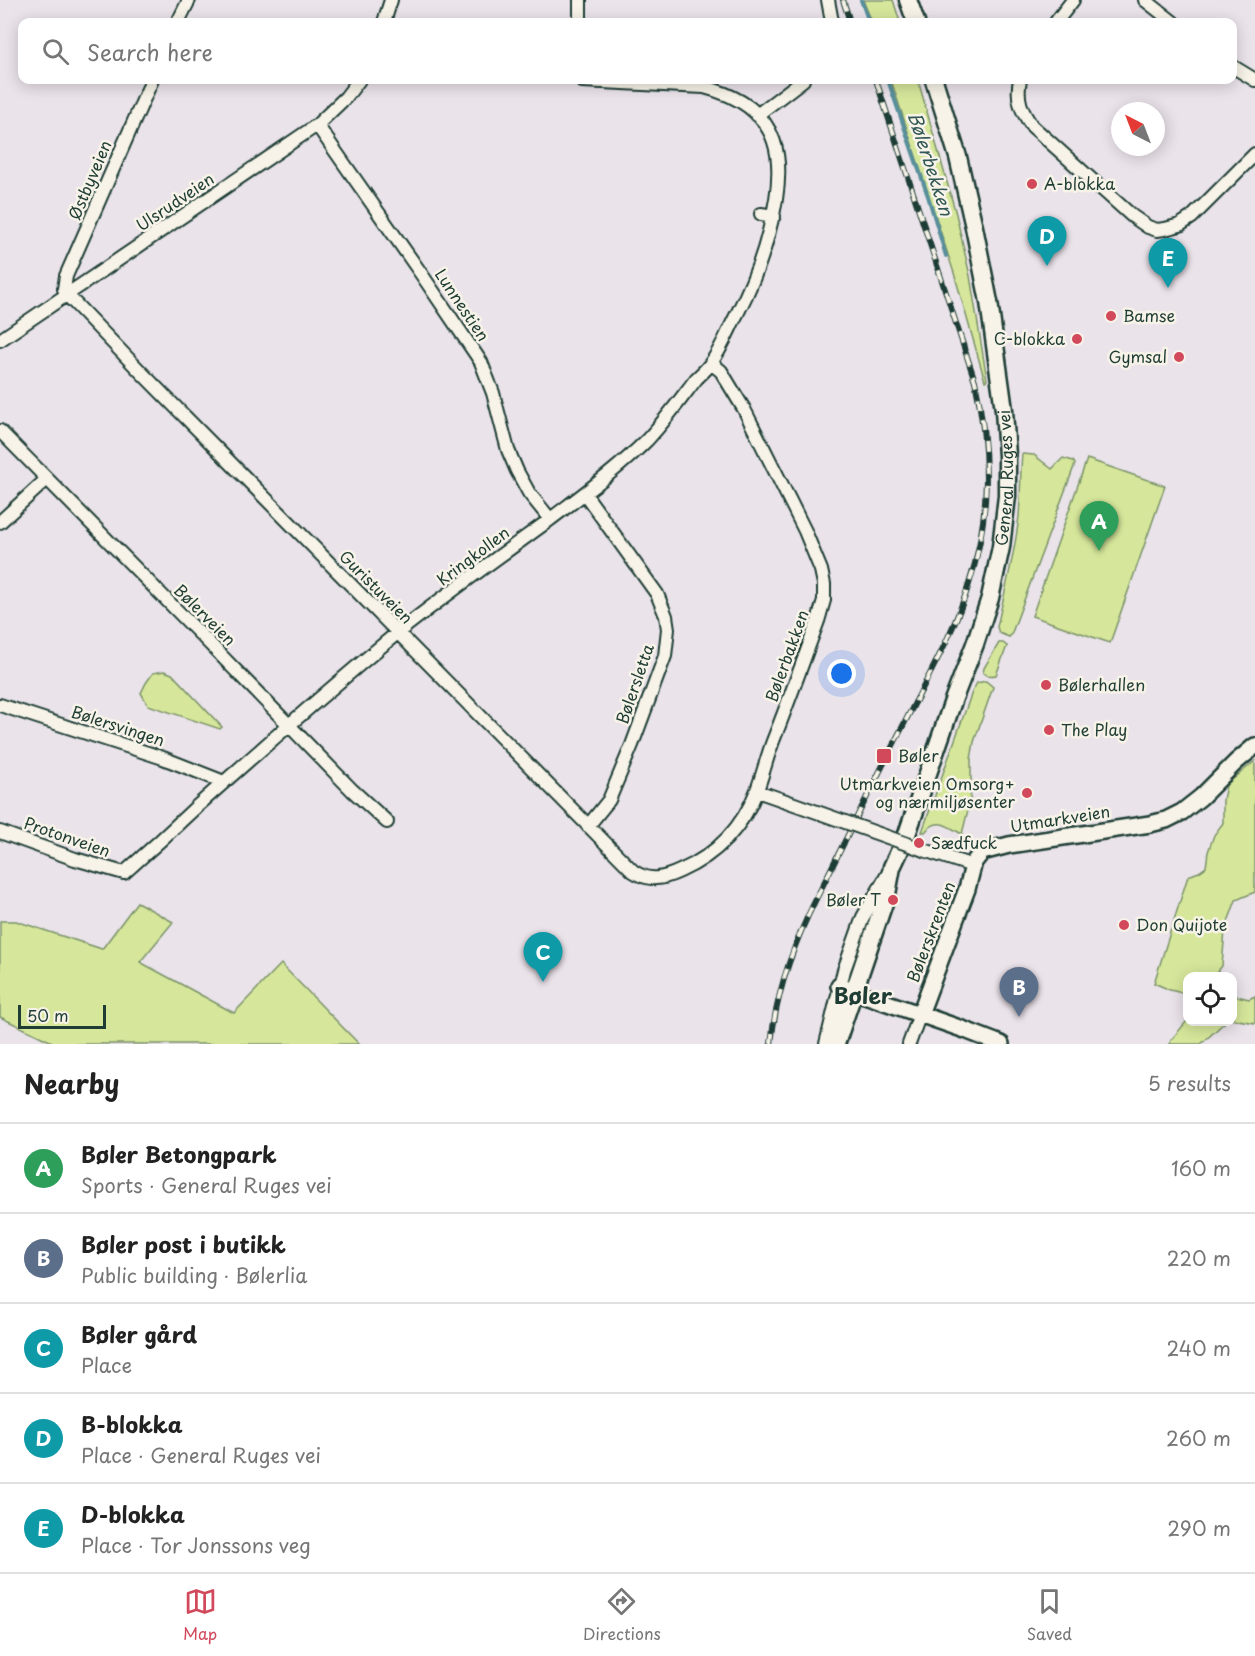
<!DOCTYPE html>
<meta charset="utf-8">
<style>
:root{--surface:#fff;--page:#f2f2f2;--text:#222;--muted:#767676;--line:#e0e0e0;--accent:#d1495b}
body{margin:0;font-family:"Playpen Sans",sans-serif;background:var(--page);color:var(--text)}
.controls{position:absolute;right:18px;bottom:18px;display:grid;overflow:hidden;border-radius:12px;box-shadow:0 3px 15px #0003}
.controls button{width:54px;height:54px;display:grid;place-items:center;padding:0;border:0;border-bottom:2px solid var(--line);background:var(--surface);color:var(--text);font:30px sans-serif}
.compass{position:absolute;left:1111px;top:102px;width:54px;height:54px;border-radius:50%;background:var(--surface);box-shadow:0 3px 15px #0003;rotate:318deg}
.scale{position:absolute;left:18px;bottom:15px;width:88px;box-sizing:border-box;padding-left:6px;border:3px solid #1f3d34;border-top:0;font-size:16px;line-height:21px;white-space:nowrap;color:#1f3d34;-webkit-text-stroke:4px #f7f3e8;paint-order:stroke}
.you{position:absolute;left:842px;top:674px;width:21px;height:21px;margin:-15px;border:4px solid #fff;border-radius:50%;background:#1a73e8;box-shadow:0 0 0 9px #1a73e833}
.badge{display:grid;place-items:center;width:39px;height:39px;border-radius:50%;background:var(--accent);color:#fff;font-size:20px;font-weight:700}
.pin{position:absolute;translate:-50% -50px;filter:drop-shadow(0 2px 3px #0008)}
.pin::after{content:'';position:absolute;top:32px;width:21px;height:18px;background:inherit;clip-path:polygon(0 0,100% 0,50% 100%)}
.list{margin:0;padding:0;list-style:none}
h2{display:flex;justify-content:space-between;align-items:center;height:78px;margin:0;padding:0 24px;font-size:26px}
h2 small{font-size:20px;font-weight:400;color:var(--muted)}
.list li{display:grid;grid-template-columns:39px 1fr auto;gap:18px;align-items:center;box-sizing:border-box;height:90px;padding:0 24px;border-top:2px solid var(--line)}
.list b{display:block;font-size:22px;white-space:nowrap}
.list p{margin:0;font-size:20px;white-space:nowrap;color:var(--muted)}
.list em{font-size:20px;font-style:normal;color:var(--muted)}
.icon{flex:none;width:33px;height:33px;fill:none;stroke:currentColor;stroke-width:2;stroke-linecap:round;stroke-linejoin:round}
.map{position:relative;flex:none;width:1255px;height:1044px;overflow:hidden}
.search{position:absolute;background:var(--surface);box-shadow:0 3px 15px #0003;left:18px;right:18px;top:18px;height:66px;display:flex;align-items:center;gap:15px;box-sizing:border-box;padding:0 21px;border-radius:12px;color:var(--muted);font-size:22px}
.sheet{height:528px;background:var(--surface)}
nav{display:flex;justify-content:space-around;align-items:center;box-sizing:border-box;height:84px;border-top:2px solid var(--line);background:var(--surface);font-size:16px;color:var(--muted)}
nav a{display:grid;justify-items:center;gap:3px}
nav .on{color:var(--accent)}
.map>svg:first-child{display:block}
.green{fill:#d6e79b;stroke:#7a9268;stroke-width:1.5}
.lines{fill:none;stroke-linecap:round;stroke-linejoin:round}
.stream{stroke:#598f9b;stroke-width:4}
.minor-casing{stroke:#1f3d34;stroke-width:16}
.tertiary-casing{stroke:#1f3d34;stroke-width:20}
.secondary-casing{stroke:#1f3d34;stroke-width:21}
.minor{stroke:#f7f3e8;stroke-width:12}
.tertiary{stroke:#f7f3e8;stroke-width:15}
.secondary{stroke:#f7f3e8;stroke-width:16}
.rail-casing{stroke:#1f3d34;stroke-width:6}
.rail{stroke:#f7f3e8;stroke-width:4;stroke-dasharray:11;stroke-linecap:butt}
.minor-bridge-casing{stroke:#1f3d34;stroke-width:16;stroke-linecap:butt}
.minor-bridge{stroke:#f7f3e8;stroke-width:12}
.poi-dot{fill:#d1495b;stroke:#f7f3e8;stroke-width:2}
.labels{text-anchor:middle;stroke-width:5;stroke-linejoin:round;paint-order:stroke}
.street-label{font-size:16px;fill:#1f3d34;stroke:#f7f3e8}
.poi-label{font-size:16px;fill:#1f3d34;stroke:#f7f3e8;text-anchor:start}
.water-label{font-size:18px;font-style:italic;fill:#325856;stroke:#f7f3e8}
.district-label{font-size:22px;font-weight:bold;fill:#1f3d34;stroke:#f7f3e8}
</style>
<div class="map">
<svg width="1255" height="1044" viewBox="0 0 1255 1044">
<rect width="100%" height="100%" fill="#eae3ea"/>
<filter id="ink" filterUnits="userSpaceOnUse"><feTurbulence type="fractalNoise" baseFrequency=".0167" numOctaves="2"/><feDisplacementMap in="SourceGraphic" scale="12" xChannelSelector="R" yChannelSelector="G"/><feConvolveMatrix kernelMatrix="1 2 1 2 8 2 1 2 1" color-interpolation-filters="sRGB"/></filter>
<g filter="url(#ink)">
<path class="green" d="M863 0H893L900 22H872Z
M891 80H918L956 214 970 276 987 380 985 381 954 273Z
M1022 454 1034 455 1052 469 1063 458 1073 461 1075 464 1011 635 1009 637 999 633 997 627C1005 590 1015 554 1019 516 1021 495 1020 475 1022 454Z
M1087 459 1165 486 1110 643 1032 616Z
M999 643H1003L1007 646 996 675C991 676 987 676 983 673L984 668Z
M164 671 172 674 222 727 220 729 148 705 141 693 146 683 153 673Z
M986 681 993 687 974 742 971 759V787L970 802 962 834C948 827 938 816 925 832H922L972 692 977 683Z
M1255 761V892L1236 900 1225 930 1222 966 1214 976H1188L1187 994H1186L1170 990 1154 983 1188 876 1199 872 1206 867 1208 852 1214 835 1223 823V800L1226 785Z
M137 902 173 922 140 962 234 1013 281 964 359 1044H56L0 1017V921H16L102 949Z
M1233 995 1249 999 1255 996V1023L1233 1019Z
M1187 1021 1188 1022H1225L1201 1044H1170L1171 1040Z"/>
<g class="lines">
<path class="stream" d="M861 0 869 22
M888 80 928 196 946 256"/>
<defs>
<path id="minor" d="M580 0V22
M828 0 832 22
M1145 0 1173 22
M178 22 189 0
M384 22 391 0
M1056 22 1073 0
M1232 66 1255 80
M152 80 66 276 64 289 67 295 139 370 633 871C649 882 663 879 680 871 716 855 743 827 757 790 763 774 767 757 773 741 789 701 803 661 818 621L824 600V584L821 570 805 531 744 409 721 371 711 363
M1020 80C1016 98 1021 111 1032 126L1132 216 1148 227 1157 230 1165 229 1180 225 1192 217 1255 154
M757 115 803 80
M317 125 422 275 481 362 493 393 508 450 517 471 529 493 550 519
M761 214 774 216
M0 340 317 125 346 97 359 80
M0 431 209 643 352 790 387 822
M585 494 657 594 666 616 668 629 665 656 632 745 609 800 588 826
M0 522 47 479
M0 705 163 758 224 782
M757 791 783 800
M0 832 75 859 124 873C148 852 171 831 194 809 260 750 327 691 396 634 445 595 497 558 548 521 582 495 617 470 647 440 665 421 680 400 696 379 701 374 707 369 711 363 722 348 729 329 737 314 751 287 762 260 769 231 788 162 784 107 704 87L582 81V80
M927 851 973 866
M826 1044 844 970 863 917 889 872
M909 1044 920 1014"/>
<path id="tertiary" d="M839 986 965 1030 1001 1044
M920 1014 967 889 974 862 982 852 1009 845 1150 824 1166 820 1182 812 1201 797 1236 762 1255 746"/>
<g id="secondary">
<path d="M908 0 916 22"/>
<path id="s1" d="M836 1044 887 894 892 867 906 837 954 698 975 644 990 598 1001 547 1007 496V456L1004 410 989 302 974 227 958 157 934 80"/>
</g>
</defs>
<use href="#minor" class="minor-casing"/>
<use href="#tertiary" class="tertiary-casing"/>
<use href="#secondary" class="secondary-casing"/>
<use href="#minor" class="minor"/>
<use href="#tertiary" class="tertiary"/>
<use href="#secondary" class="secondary"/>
<defs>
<path id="rail" d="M843 0 850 22
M771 1044C776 993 793 945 816 899 845 841 874 782 904 724 927 678 954 633 969 584 991 516 990 450 975 381L876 80"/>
</defs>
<use href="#rail" class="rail-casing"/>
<use href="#rail" class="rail"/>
<defs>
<path id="minor-bridge" d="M783 800 927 851"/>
</defs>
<use href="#minor-bridge" class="minor-bridge-casing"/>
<use href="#minor-bridge" class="minor-bridge"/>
</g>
</g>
<g class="poi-dot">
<circle cx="1032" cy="184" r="6"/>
<circle cx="1111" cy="316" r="6"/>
<circle cx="1077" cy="339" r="6"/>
<circle cx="1179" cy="357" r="6"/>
<circle cx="1046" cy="685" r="6"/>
<circle cx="1049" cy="730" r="6"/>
<rect x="876" y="748" width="16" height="16" rx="3"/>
<circle cx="1027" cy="793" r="6"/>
<circle cx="919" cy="843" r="6"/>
<circle cx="893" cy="900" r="6"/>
<circle cx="1124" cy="925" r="6"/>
</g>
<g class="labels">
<g class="street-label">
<text transform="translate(90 180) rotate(-67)" y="6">Østbyveien</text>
<text transform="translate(175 202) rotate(-34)" y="6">Ulsrudveien</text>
<text transform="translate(462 305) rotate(56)" y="6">Lunnestien</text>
<text dy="6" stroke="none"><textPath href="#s1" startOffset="594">General Ruges vei</textPath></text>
<text transform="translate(473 556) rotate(-37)" y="6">Kringkollen</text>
<text transform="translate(376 587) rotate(45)" y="6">Guristuveien</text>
<text transform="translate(205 615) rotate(45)" y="6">Bølerveien</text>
<text transform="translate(787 656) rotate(-70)" y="6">Bølerbakken</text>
<text transform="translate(635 684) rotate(-71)" y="6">Bølersletta</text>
<text transform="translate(118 726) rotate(18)" y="6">Bølersvingen</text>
<text transform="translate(1060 819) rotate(-9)" y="6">Utmarkveien</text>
<text transform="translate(67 837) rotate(19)" y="6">Protonveien</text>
<text transform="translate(931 932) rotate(-69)" y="6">Bølerskrenten</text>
</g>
<g class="poi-label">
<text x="1044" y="190">A-blokka</text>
<text x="1123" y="322">Bamse</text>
<text x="1065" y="345" text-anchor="end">C-blokka</text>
<text x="1167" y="363" text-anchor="end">Gymsal</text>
<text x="1058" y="691">Bølerhallen</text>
<text x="1061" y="736">The Play</text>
<text x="898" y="762">Bøler</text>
<text x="1015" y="790" text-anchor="end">Utmarkveien Omsorg+<tspan x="1015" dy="18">og nærmiljøsenter</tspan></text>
<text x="931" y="849">Sædfuck</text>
<text x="881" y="906" text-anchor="end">Bøler T</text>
<text x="1136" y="931">Don Quijote</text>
</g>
<g class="water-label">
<text transform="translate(930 164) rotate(72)" y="6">Bølerbekken</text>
</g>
<g class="district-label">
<text x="863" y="1004">Bøler</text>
</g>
</g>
</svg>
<div class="controls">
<button><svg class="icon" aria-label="locate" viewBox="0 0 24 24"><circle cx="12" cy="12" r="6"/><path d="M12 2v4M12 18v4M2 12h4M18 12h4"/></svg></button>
</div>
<svg class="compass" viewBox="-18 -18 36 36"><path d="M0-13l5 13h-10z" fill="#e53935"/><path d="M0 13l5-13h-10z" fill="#767676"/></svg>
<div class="scale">50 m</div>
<div class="you"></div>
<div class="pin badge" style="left:1099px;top:551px;background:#2e9e5b">A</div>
<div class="pin badge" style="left:1019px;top:1017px;background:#5c6f8a">B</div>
<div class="pin badge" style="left:543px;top:982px;background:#0f9aa8">C</div>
<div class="pin badge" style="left:1047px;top:266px;background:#0f9aa8">D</div>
<div class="pin badge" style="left:1168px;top:288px;background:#0f9aa8">E</div>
<div class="search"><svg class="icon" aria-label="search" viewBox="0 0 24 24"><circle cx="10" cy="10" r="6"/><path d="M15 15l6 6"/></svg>Search here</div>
</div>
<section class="sheet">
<h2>Nearby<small>5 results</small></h2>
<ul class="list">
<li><span class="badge" style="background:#2e9e5b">A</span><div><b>Bøler Betongpark</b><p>Sports · General Ruges vei</p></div><em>160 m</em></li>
<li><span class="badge" style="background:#5c6f8a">B</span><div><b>Bøler post i butikk</b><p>Public building · Bølerlia</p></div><em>220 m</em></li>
<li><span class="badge" style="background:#0f9aa8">C</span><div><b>Bøler gård</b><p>Place</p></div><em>240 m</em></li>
<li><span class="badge" style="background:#0f9aa8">D</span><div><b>B-blokka</b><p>Place · General Ruges vei</p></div><em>260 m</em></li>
<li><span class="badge" style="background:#0f9aa8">E</span><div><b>D-blokka</b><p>Place · Tor Jonssons veg</p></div><em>290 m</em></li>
</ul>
</section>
<nav>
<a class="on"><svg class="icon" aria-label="map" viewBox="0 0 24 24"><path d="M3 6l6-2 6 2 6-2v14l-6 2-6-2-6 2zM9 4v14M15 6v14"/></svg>Map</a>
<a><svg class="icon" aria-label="directions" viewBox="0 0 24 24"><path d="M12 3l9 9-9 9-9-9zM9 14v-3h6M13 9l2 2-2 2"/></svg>Directions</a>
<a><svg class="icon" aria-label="saved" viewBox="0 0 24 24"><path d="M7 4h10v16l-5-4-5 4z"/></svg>Saved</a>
</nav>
